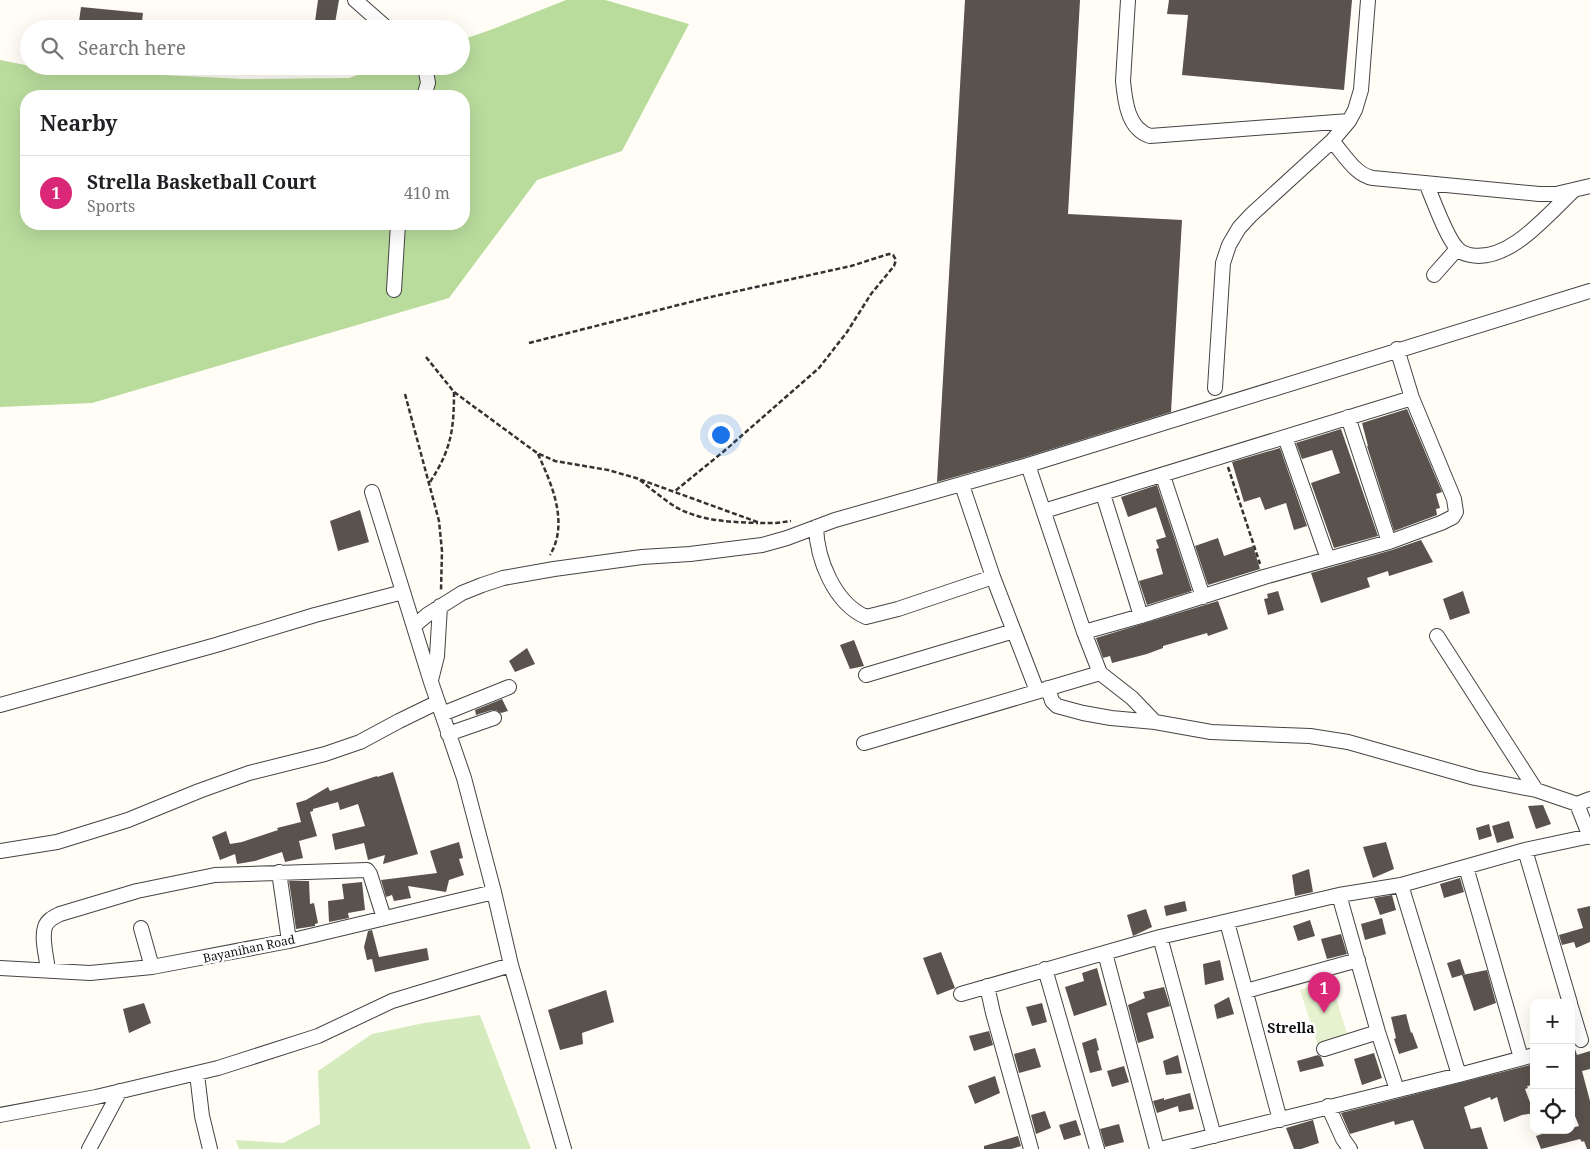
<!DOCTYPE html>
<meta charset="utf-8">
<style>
:root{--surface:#fff;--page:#f2f2f2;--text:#202124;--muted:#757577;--line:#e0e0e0;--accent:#db2777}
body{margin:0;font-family:"Noto Serif",serif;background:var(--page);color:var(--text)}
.controls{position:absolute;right:15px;bottom:15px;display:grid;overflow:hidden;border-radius:10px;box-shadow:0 5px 20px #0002}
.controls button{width:45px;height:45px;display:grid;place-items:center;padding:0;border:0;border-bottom:1px solid var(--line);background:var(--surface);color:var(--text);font:25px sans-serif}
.you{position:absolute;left:720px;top:434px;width:18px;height:18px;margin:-12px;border:4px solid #fff;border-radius:50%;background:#1a73e8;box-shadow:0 0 0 8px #1a73e833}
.badge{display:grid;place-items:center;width:32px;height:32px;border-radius:50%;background:var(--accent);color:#fff;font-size:16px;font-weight:700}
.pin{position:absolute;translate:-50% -41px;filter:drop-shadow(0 1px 2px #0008)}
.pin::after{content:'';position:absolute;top:26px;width:18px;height:15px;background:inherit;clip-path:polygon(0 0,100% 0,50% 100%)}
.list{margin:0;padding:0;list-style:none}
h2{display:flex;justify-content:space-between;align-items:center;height:65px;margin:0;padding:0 20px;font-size:21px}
h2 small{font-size:16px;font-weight:400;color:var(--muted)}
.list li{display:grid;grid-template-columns:32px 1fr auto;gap:15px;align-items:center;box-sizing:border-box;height:75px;padding:0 20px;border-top:1px solid var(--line)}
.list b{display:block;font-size:19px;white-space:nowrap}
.list p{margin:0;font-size:16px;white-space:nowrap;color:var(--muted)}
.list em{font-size:16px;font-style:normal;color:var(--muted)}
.icon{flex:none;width:28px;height:28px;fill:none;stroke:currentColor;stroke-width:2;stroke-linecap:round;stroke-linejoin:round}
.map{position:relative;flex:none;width:1590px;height:1149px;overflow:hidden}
.search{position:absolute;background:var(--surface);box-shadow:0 5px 20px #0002;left:20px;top:20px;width:450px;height:55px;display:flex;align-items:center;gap:12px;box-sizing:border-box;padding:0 18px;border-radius:28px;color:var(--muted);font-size:19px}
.panel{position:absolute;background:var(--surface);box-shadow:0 5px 20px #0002;left:20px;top:90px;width:450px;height:140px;border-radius:20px}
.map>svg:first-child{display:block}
.green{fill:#d5ebbd}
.forest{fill:#b9dc9c;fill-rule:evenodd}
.pitch{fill:#e6f2cf}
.building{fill:#5a524d}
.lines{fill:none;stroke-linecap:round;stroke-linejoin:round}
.minor-casing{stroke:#444;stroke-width:16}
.path{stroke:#333;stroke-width:2.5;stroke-dasharray:5 2.5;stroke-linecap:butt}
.minor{stroke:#fff;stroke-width:14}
.labels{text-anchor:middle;stroke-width:5;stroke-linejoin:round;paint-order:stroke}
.street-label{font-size:12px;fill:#111;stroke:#fff}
.neighbourhood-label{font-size:14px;font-weight:bold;fill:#111;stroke:#fff}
</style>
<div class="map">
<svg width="1590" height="1149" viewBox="0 0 1590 1149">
<rect width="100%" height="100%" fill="#fffdf5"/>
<path class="green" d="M480 1015 531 1149H239L236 1140 283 1143 320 1124 318 1071 372 1034 424 1023Z"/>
<path class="forest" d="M566 0H605L689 24 622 151 537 180 449 298 92 403 0 407V60L45 69 243 79 349 78 383 66H461V40L493 29ZM26 96H464V224H26Z"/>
<path class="pitch" d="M1330 980 1348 1036 1318 1046 1300 990Z"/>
<path class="building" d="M318 0H339L334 29H314Z
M965 0H1080L1068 214 1182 220 1171 412 1026 457 937 482Z
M1169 0H1352L1344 90 1182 75 1188 15 1167 14Z
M81 7 143 13 141 29H78Z
M1407 409 1442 492 1436 494 1440 508 1436 509 1437 515 1394 531 1367 446H1368L1362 423Z
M1341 429 1378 536 1334 548 1311 483 1340 473 1332 450 1302 459 1296 443Z
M1280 448 1307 526 1294 530 1286 503 1265 510 1260 497 1244 502 1232 462Z
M1157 485 1192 591 1147 605 1139 581 1163 574 1156 549 1159 548 1156 540 1166 537 1156 507 1128 517 1121 497Z
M360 510 369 542 338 551 330 521Z
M1218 538 1224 556 1253 546 1260 569 1208 585 1195 546Z
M1421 540 1433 562 1389 576 1388 571 1367 578 1370 587 1321 603 1311 573 1392 550Z
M1278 591 1284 610 1268 615 1264 599 1268 598 1267 594Z
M1463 591 1470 613 1450 620 1443 599Z
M1218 601 1228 629 1208 636 1207 633 1163 646V648L1147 654 1112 663 1110 656 1103 658 1096 638Z
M854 640 864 666 850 669 840 645Z
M527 648 535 664 515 672 509 661Z
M502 699 508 711 501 713 496 710H492L476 715 475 710Z
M393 772 418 854 383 864 385 855 368 860 364 843 335 850 332 834 365 826 358 804 340 810 338 802 313 809V811L310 812 317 836 299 841 303 858 285 862 282 852 255 861 237 864 235 854 220 860 212 837 226 831 230 844 242 842 278 830 277 828 301 822 296 803 306 800 328 787 330 791 377 776V777Z
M1543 805 1551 824 1536 829 1528 806Z
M1509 821 1514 838 1497 843 1492 826Z
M1489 824 1492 836 1479 840 1476 828Z
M459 842 463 858 459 859 464 875 449 880 446 892 408 886 411 898 394 901 392 895 386 897 381 880 437 873 430 851Z
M1386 842 1394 869 1373 878 1363 847Z
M1309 869 1313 892 1295 896 1292 875Z
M1460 878 1464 892 1444 898 1440 884Z
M289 881H309L310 904 314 903 318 923 315 924V926L296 929Z
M362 882 365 910 348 913 349 918 329 922 328 901 344 899 342 884Z
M1392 895 1396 910 1380 915 1374 898Z
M1185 901 1187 911 1166 916 1164 906Z
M1590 906V942L1576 948 1574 942 1562 945 1559 935 1583 928 1577 909Z
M1146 909 1152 927 1133 936 1127 915Z
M1382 918 1386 934 1365 940 1361 924Z
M1310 920 1315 936 1298 941 1293 926Z
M372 930 379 957 427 948 429 960 375 972 372 959 367 960 364 947 368 931Z
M1341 934 1347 954 1327 959 1321 939Z
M941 952 955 988 937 995 923 958Z
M1460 959 1465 974 1452 978 1447 963Z
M1220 960 1224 980 1205 985 1203 964Z
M1097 968 1107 1005 1074 1016 1065 987 1084 981 1082 973Z
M1487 970 1496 1003 1474 1011 1462 975Z
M1164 987 1170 1006 1147 1013 1154 1038 1138 1043 1128 1005 1145 998 1143 992Z
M606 990 614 1022 582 1033 583 1044 560 1050 548 1010Z
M1229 997 1234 1014 1217 1019 1214 1005Z
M144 1003 151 1023 129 1033 123 1009Z
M1042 1003 1047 1022 1032 1026 1026 1007Z
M1406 1014 1411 1033 1412 1032 1418 1048 1399 1054 1394 1039 1396 1038 1391 1017Z
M989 1031 993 1045 974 1051 969 1036Z
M1096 1038 1099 1050 1097 1051 1102 1070 1090 1073 1082 1043Z
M1571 1046H1574L1577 1055 1590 1051V1069L1582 1071 1590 1101V1149H1587L1584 1141 1582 1142 1580 1139 1541 1149 1536 1136 1554 1130H1571V1128L1579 1126 1571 1106Z
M1035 1048 1041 1067 1019 1073 1014 1054Z
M1374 1053 1382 1078 1362 1085 1354 1059Z
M1178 1055 1182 1073 1166 1075 1163 1061Z
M1318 1055 1321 1057 1324 1066 1300 1072 1297 1061Z
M1534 1064V1085L1527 1086 1528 1088 1525 1089 1534 1113 1522 1115 1504 1122 1497 1097 1491 1100 1490 1097 1464 1107 1471 1129 1481 1127 1488 1149H1424L1413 1120 1395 1125 1394 1121 1350 1134 1341 1113Z
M1124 1066 1129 1082 1112 1087 1107 1071Z
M995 1076 1000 1093 975 1104 968 1086Z
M1190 1093 1194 1109 1179 1112 1178 1106 1157 1113 1153 1101 1164 1098V1100Z
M1045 1111 1051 1128 1036 1134 1031 1115Z
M1076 1120 1081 1135 1064 1140 1059 1125Z
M1313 1120 1319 1143 1301 1149H1294L1286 1128Z
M1119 1124 1124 1142 1105 1147 1100 1129Z
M1018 1136 1021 1146 1011 1149H984V1146Z"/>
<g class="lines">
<defs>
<path id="minor" d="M355 0 388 29
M1128 0 1123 81C1125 102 1128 129 1150 136L1349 121
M424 96 428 83 425 66
M1332 141C1344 154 1355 175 1373 178L1539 194H1556L1590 186
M1426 183C1433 199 1446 237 1457 248 1460 252 1465 254 1470 255 1509 263 1547 215 1573 191
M1434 275 1457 249
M394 290 398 224
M1215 388 1223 263 1229 245 1239 228 1251 215 1332 141 1349 121 1355 110 1361 90 1368 0
M1348 417 1389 542
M1285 437 1328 559
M1028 465 1084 632 1100 673 1132 698 1155 722
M1163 476 1203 597
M962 485 993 577 1037 691
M372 492 431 682 464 778 494 892 511 965 564 1149
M1103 494 1141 616
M1044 511 1412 398
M816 527C817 559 834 603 866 617L898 609 993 577
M414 626 427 615 462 593 482 585 503 578 554 569 642 557 690 554 762 545 787 538 835 520 1028 465 1590 291
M1084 632 1141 616 1264 577 1389 542 1441 523 1453 517 1456 512 1454 499 1412 398 1397 349
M1437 636 1536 790
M866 675 1014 631
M431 680 437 656 440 606
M1048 688 1052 701 1057 706 1083 713 1111 718 1155 722 1211 732 1310 736 1348 742 1475 778 1536 790 1577 804
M0 705 216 645 315 615 403 592
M442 714 509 687
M448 734 494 718
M864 743 1100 673
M1577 804 1590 837
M1577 804 1590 799
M1525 850 1570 1003
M0 851 57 842 128 820 199 791 249 773 325 754 360 742 399 721 438 702
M1466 867 1521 1058
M279 872 289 941
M1401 885 1459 1075
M1339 895 1378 1032 1397 1090
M1227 922 1280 1120
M141 928 152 967
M1160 937 1214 1136
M1105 953 1157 1149
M0 968 90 973 152 967 289 941 494 892
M1045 969 1097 1149
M48 971C47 958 41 939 45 927 47 920 54 917 60 914L137 891 215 875 367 870 370 874 384 918
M987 986 993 1013 1031 1149
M1246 991 1358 960
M961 994 1160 937 1339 895 1401 885 1525 850 1590 836
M1571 1007 1581 1040
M1324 1049 1378 1032
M197 1074 202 1116 210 1149
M1328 1106 1343 1139 1350 1149
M0 1115 96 1097 218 1068 318 1036 392 1001 511 965
M89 1149 120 1091
M1160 1149 1459 1075 1534 1055"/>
</defs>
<use href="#minor" class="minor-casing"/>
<path class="path" d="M529 343 706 298 851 266 889 254 893 255 896 260 894 266 871 294 847 332 819 368 723 452 675 491
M426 357 454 392 537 453 555 461 608 470 636 478 760 523H776L791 521
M405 394 439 521 442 551 441 590
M538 454C552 485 569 523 550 555
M1228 467 1260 564
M640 480C651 489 662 498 674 506 699 521 729 522 758 523
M430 482C451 450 454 430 454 392"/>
<use href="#minor" class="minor"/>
</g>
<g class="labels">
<g class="street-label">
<text transform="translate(249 949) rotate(-12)" y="4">Bayanihan Road</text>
</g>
<g class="neighbourhood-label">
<text x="1291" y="1033">Strella</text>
</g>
</g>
</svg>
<div class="controls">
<button>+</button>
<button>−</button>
<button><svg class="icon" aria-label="locate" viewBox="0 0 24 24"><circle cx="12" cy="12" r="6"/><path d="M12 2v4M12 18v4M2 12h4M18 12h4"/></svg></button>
</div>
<div class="you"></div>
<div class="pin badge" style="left:1324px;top:1013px">1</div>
<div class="search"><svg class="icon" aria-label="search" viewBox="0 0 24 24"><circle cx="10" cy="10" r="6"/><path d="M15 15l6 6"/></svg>Search here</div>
<section class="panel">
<h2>Nearby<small></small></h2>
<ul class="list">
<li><span class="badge">1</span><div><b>Strella Basketball Court</b><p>Sports</p></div><em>410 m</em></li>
</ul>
</section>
</div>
